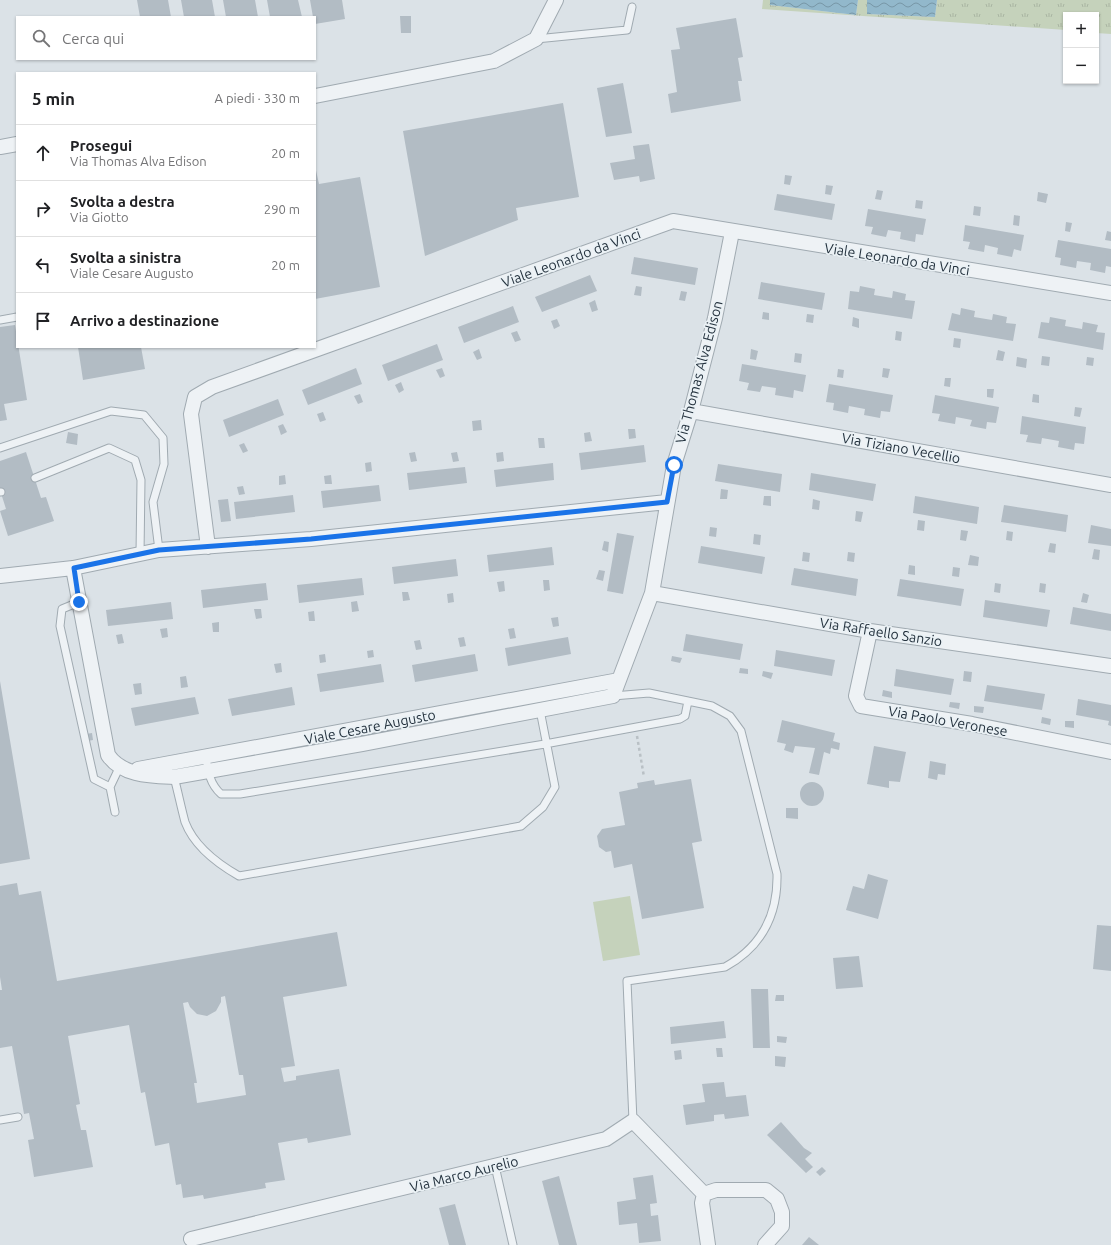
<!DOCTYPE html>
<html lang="it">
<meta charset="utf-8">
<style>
:root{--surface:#fff;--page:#f6f6f6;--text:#202124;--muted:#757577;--line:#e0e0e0}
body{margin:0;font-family:Ubuntu,sans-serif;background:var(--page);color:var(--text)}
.controls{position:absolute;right:12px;top:12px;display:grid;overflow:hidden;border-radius:0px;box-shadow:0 1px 3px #0004}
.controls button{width:36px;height:36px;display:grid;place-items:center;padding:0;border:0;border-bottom:1px solid var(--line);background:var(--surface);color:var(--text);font:20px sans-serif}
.stop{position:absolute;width:12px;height:12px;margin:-9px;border:3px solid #1a73e8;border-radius:50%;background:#fff}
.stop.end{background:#1a73e8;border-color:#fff;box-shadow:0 1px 4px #0008}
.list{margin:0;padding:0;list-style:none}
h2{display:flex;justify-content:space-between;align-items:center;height:52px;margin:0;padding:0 16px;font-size:17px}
h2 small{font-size:13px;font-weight:400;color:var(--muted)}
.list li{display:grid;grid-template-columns:26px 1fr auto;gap:12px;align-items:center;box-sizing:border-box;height:56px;padding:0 16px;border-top:1px solid var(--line)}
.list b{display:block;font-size:15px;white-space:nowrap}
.list p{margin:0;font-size:13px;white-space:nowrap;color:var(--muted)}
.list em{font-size:13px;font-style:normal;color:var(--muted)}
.icon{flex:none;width:22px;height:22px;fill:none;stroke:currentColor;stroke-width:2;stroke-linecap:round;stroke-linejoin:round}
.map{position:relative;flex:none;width:1111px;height:1245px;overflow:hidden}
.search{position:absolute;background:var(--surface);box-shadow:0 1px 3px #0004;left:16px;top:16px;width:300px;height:44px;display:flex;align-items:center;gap:10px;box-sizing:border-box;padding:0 14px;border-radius:0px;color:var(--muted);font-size:15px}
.panel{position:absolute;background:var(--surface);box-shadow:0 1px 3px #0004;left:16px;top:72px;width:300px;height:276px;border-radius:0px}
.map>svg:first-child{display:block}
.grass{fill:url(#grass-tufts)}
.park{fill:#c5d2bb}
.water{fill:url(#water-waves)}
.building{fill:#b2bcc4;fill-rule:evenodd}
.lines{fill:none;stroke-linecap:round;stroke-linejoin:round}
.service-casing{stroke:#a0aab1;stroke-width:9}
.minor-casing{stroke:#a0aab1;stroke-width:16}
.path{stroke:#b9c0c5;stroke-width:2.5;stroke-dasharray:3 3;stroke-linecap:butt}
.service{stroke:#eef2f5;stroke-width:7}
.minor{stroke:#eef2f5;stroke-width:14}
.route{stroke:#1a73e8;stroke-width:5}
.labels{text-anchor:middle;stroke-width:3.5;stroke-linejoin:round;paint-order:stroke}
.street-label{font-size:14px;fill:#24323e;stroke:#eaf1f5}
</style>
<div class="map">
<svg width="1111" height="1245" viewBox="0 0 1111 1245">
<defs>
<pattern id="grass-tufts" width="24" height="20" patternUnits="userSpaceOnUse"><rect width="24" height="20" fill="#c5d2bb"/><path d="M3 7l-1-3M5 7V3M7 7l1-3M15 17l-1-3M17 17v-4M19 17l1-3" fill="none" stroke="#a9b5a2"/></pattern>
<pattern id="water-waves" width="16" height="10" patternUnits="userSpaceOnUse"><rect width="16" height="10" fill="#92b8cb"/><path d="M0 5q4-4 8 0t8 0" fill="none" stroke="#7796a6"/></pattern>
</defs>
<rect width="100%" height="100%" fill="#dbe2e7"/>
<path class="grass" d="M763 0H770V5L856 15 858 0H867V14L935 17 937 0H1111V34L1096 33V15H1066V30L762 9Z"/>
<path class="park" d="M630 896 640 955 603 961 593 902Z"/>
<path class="water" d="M770 0H858L856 15 770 5Z
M867 0H937L935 17 867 14Z"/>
<path class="building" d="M137 0H168L171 17H140Z
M181 0H212L215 17H184Z
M223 0H255L258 17H226Z
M267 0H298L302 17H270Z
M310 0H342L345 19 315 24V17H313Z
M400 16H411V33H401Z
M736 18 743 57 738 58 742 81H738L741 101 671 113 668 94 677 92 671 50 680 49 676 28Z
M623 83 632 133 606 137 597 88Z
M563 103 579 197 516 208 518 220 425 256 403 131Z
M649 144 655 179 640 182 639 176 614 180 610 163 635 159 633 146Z
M315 166 319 184 360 177 380 287 315 299Z
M785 175 792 176 790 185 784 184Z
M826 185 833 186 831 195 825 194Z
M877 190 883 191 881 200 875 199Z
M1038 192 1048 194 1046 203 1037 201Z
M777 194 835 204 832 220 774 210Z
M916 200 923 201 922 209 915 208Z
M974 206 981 207 980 216 973 215Z
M868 209 926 219 923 235 916 234 915 242 900 239 901 232 888 230 886 237 871 234 873 227 865 226Z
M1014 215 1020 216 1019 226 1013 225Z
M1066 222 1072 223 1070 232 1065 231Z
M965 225 1024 235 1021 251 1014 249 1012 257 997 254 998 248 985 245 984 252 968 249 970 242 963 241Z
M1107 231 1111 232V241L1105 240Z
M1058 240 1111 249V267L1106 266 1105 273 1090 270 1091 263 1077 261 1076 268 1060 265 1061 258 1055 257Z
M634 257 698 268 695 285 631 274Z
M590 275 597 291 542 312 535 297Z
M761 282 825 293 822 310 758 299Z
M636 286 642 287 641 296 634 295Z
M860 286 875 289 874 295 892 298 893 291 906 294 905 300 915 301 912 319 848 309 850 291 859 292Z
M681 291 687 292 685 301 679 300Z
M595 300 598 310 592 312 589 303Z
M513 306 519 322 464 343 458 327Z
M961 308 975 311 974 317 992 320 993 314 1007 317 1006 323 1016 324 1013 341 948 330 952 313 960 315Z
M763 312 769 313V320L762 319Z
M807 314 814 315 813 323 806 322Z
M853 317 859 319V328L852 326Z
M1050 317 1066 320 1065 326 1082 329 1083 322 1098 325 1096 332 1105 333 1103 350 1038 338 1041 322 1049 323Z
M557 319 560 326 554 329 551 321Z
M15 325 27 400 4 404 7 420 0 421V327Z
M517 331 521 340 515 342 511 333Z
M896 331 902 332 901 341 895 340Z
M954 338 961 339 960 348 953 347Z
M437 344 443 360 388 381 382 365Z
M78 347H141L145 369 83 380Z
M479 349 482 358 477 360 473 352Z
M751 349 758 351 756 360 750 359Z
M998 350 1005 352 1003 361 996 360Z
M795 353 802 354 801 363 794 362Z
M1042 356 1050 357 1049 366 1041 365Z
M1017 357 1027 359 1026 368 1016 366Z
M1087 357 1094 358 1093 366 1086 365Z
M742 364 806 375 803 392 794 390 793 398 775 395 776 388 762 386 760 392 747 390 749 383 739 381Z
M356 368 362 384 308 405 302 390Z
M442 368 445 376 440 378 436 370Z
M883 368 890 369 888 378 882 377Z
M838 369 844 370 843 378 837 377Z
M945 378H951L950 387 944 386Z
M401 382 404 390 399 393 395 385Z
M829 384 893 395 890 412 881 411 880 418 864 415 865 409 849 406 848 413 833 410 834 403 826 402Z
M987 389H994L993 398 987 397Z
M360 394 363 402 358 404 354 396Z
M1033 394 1039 395V403L1032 402Z
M935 395 999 407 996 423 987 422 986 429 970 426 972 420 956 417 955 424 938 421 940 414 932 413Z
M278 399 284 415 229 437 223 420Z
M1075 407 1082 408 1080 417 1074 416Z
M323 412 326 420 320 422 317 414Z
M1022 416 1086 427 1084 444 1075 443 1074 450 1058 447 1059 441 1042 438 1041 444 1026 442 1028 435 1020 434Z
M481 420 482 430 473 431 472 421Z
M283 424 287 432 281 435 278 426Z
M628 429H635L636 438 629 439Z
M68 432 78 434 77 445 66 443Z
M590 432 592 441 585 442 584 433Z
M538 438H544L545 448H539Z
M244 443 248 451 243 453 239 445Z
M644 445 646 462 581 470 579 453Z
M26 452 41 498 46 497 54 521 8 536 0 511 6 509 0 490V461Z
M415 452 417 461 411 462 409 453Z
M457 452 459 461 453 462 451 453Z
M503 452 504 461 497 462 496 453Z
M371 462 372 471 366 472 365 463Z
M553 463 554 480 496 487 494 470Z
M718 464 782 474 780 492 715 481Z
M465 467 467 483 409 490 407 473Z
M811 473 876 484 873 501 809 490Z
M285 475 286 484 279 485V476Z
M331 475 332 484H325L324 476Z
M379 485 381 501 323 508 321 491Z
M243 486 245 494 239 495 237 487Z
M721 489 728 490 727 499H720Z
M293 495 295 512 236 519 234 502Z
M764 496H771V506L763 505Z
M915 496 979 507 977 524 913 513Z
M228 499 231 521 221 522 218 500Z
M813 499 820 501 819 510 812 509Z
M1004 505 1068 515 1066 532 1001 522Z
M856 511 863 512 861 522 855 521Z
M918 520 925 521 924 531 917 530Z
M1091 525 1111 529V546L1088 543Z
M710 527 717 528 716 537 709 536Z
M961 530 968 531 966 541 960 540Z
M1007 531 1013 532 1012 541 1006 540Z
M617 533 634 536 623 594 607 591Z
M754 534 761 535 760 545 753 544Z
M604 541 609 542 608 552 602 550Z
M1050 543 1056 544 1055 553 1048 552Z
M701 546 765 557 762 574 698 563Z
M552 547 554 565 489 572 487 555Z
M1094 549 1100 550 1099 560 1092 559Z
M803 552 810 553 809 562 802 561Z
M848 552 855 553 854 562 847 561Z
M970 555 979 557 978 566 968 565Z
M456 559 458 576 394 584 392 567Z
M909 565 915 566V575L908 574Z
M953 567 960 568 959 577 952 576Z
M794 568 858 579 856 596 791 585Z
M599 570 605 571 603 581 596 579Z
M362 578 364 595 299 603 297 585Z
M900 579 964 589 961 606 897 596Z
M543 580H549L550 590 544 591Z
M504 581 505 591 499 592 497 582Z
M266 583 268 600 203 608 201 590Z
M995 583 1001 584 1000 593 994 592Z
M1040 583 1046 584 1045 593 1039 592Z
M402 592H408L410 600 403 601Z
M453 593 454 602 448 603 447 594Z
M1083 593 1089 595 1087 603 1081 602Z
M985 600 1050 610 1047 627 983 617Z
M357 601 359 611 352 612 351 602Z
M171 602 173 619 108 626 106 610Z
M1073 607 1111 614V631L1070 624Z
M254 609H261L262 618 256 619Z
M314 611 315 621H309L308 612Z
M558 617 559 626 553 627 551 618Z
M219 622V632H213L212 623Z
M167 628 168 637 162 638 160 629Z
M514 628 516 638 510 639 508 629Z
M122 634 124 643 118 644 116 635Z
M686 634 743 644 740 660 683 651Z
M464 637 466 646 460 647 458 638Z
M568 637 571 654 508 666 505 648Z
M420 640 422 649 416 650 414 641Z
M373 650 374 657 368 658 367 651Z
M776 650 835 660 832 676 774 666Z
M325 654 326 662 320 663 319 655Z
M475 654 478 671 415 682 412 665Z
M672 656 682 658 680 663 671 661Z
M281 663 282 672 276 673 274 664Z
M381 664 384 682 320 692 317 674Z
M740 668 748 669V674L739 673Z
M896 669 954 679 951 695 894 686Z
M763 671 773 673 771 679 762 676Z
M964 671 972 672 971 682 963 681Z
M186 676 188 687 181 688 180 677Z
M0 681 30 859 0 864Z
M141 683 142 694 135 695 133 684Z
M987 685 1045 694 1042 710 984 701Z
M292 687 295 705 232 716 228 699Z
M883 690 892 692V698L882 696Z
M195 697 199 714 135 726 131 708Z
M1078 699 1111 705V726L1108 725 1109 721 1076 715Z
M950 702 960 703 959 709 949 707Z
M974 706 984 707 983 713 974 712Z
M1042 717 1051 719 1050 725 1041 723Z
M782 720 835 733 833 741 840 743 839 750 831 748 830 754 824 752 819 775 809 773 815 748 795 746 793 753 784 750 786 744 777 742Z
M1065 721H1074V728L1065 727Z
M92 733 93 740 88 741 86 734Z
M874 746 906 752 900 782 889 781V788L867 784Z
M930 761 946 764 945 775 938 774 937 780 928 778Z
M691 779 702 841 692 843 704 908 642 919 632 864 614 868 611 851 606 852 599 847 597 836 602 829 625 825 619 792 638 788 637 783 654 780 655 785Z
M800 794a12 12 0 1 1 24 0a12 12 0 1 1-24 0Z
M786 808H798V819L786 818Z
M868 874 888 880 878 919 846 910 853 886 864 889Z
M17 883 19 895 41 891 57 981 337 932 347 986 283 997 295 1066 281 1068 284 1082 296 1080V1076L339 1069 351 1135 308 1143 307 1138 278 1143 285 1180 265 1183 266 1188 204 1199 203 1195 183 1198 181 1184 176 1185 169 1143 155 1146 145 1092 141 1093 129 1025 68 1036 80 1104 76 1105 81 1130H86L93 1167 34 1177 28 1140 34 1139 29 1113 24 1114 12 1046 0 1048V990H2L0 977V886ZM225 996 239 1075H243L246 1095 197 1103 194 1083H197L183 1003 188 1002 190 1007 197 1014 207 1016 216 1011 221 1002V997Z
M1097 925 1111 926V971L1093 969Z
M859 956 863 987 836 989 833 958Z
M751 989H768L770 1048H753Z
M776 995H784V1001H775Z
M724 1021 726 1038 671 1044 670 1027Z
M777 1036 787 1037 786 1043 777 1042Z
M716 1048H722L723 1057H717Z
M681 1050 682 1059 675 1060 674 1051Z
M775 1056 786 1057 785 1067 775 1066Z
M724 1082 726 1097 746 1095 749 1116 725 1119 724 1114 714 1115V1121L686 1125 683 1105 705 1102 702 1084Z
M781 1122 804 1148 812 1153 805 1159 813 1167 806 1173 767 1135Z
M822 1167 826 1171 820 1176 816 1172Z
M653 1175 657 1203 650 1204 651 1216 658 1215 661 1241 639 1243 637 1223 619 1225 617 1202 636 1199 633 1178Z
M559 1176 577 1245H559L542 1181Z
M455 1204 466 1245H449L439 1208Z
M809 1237 819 1245H802Z"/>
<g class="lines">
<defs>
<path id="service" d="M536 39 627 30 632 7
M0 320 17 317
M0 448 111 411 144 415 163 438 164 464 153 502 159 550
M35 478 109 448 135 460 141 480 140 554
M0 492H1
M79 602 62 609 60 626 94 779 110 787 120 766
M613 696 649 693 712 706 730 716 741 731 777 874C778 915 761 947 725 967L627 981 633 1121
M206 757C208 772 210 784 221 794H240L545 744 680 719 685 716 688 701
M174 777C178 792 181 807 185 822 194 846 218 864 239 876L521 826 543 807 555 787 540 710
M110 787 115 812
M0 1120 18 1117
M495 1166 513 1245"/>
<path id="minor" d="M315 96 494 61 536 39 556 0
M0 147 17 144
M691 411 1111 485
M208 547 191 414 195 397 212 387 673 221 1111 293
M73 568 108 755C122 776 151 776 174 777L362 744 613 696 652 593 674 465 691 411 715 318 732 232
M0 576 73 568 159 550 311 539 667 502
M652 593 870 631 1111 666
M870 631 856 696 861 706 972 724 1111 752
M138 769 619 680
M191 1239 606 1139 633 1121 704 1194
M708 1245 702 1203 704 1194 716 1190H766L777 1199 782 1212V1226L765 1245"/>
</defs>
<use href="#service" class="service-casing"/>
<use href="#minor" class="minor-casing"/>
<path class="path" d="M637 736 644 777"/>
<use href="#service" class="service"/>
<use href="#minor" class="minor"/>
</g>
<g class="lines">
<path class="route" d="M79 602 74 568 159 550 311 539 667 502 674 465"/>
</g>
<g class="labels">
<g class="street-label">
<text transform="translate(571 258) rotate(-20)" y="5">Viale Leonardo da Vinci</text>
<text transform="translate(897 259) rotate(9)" y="5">Viale Leonardo da Vinci</text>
<text transform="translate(699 372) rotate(-75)" y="5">Via Thomas Alva Edison</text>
<text transform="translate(901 448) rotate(10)" y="5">Via Tiziano Vecellio</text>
<text transform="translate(881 632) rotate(9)" y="5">Via Raffaello Sanzio</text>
<text transform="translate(948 721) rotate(10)" y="5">Via Paolo Veronese</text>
<text transform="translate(370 727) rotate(-11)" y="5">Viale Cesare Augusto</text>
<text transform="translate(464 1174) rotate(-14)" y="5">Via Marco Aurelio</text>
</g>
</g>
</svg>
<div class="controls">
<button>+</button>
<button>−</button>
</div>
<div class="stop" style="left:674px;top:465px"></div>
<div class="stop end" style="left:79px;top:602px"></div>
<div class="search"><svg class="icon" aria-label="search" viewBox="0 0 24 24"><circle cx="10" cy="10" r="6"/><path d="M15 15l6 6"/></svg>Cerca qui</div>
<section class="panel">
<h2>5 min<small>A piedi · 330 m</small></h2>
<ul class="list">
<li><svg class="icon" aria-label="ahead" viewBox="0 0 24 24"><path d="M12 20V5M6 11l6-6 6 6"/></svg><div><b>Prosegui</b><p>Via Thomas Alva Edison</p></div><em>20 m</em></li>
<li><svg class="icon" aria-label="right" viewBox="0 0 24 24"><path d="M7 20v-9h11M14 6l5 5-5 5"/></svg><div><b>Svolta a destra</b><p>Via Giotto</p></div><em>290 m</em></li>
<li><svg class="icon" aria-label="left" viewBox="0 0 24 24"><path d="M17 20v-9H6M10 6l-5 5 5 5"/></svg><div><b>Svolta a sinistra</b><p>Viale Cesare Augusto</p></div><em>20 m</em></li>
<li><svg class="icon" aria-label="arrive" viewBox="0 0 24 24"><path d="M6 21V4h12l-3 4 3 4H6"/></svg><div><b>Arrivo a destinazione</b></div></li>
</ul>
</section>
</div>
